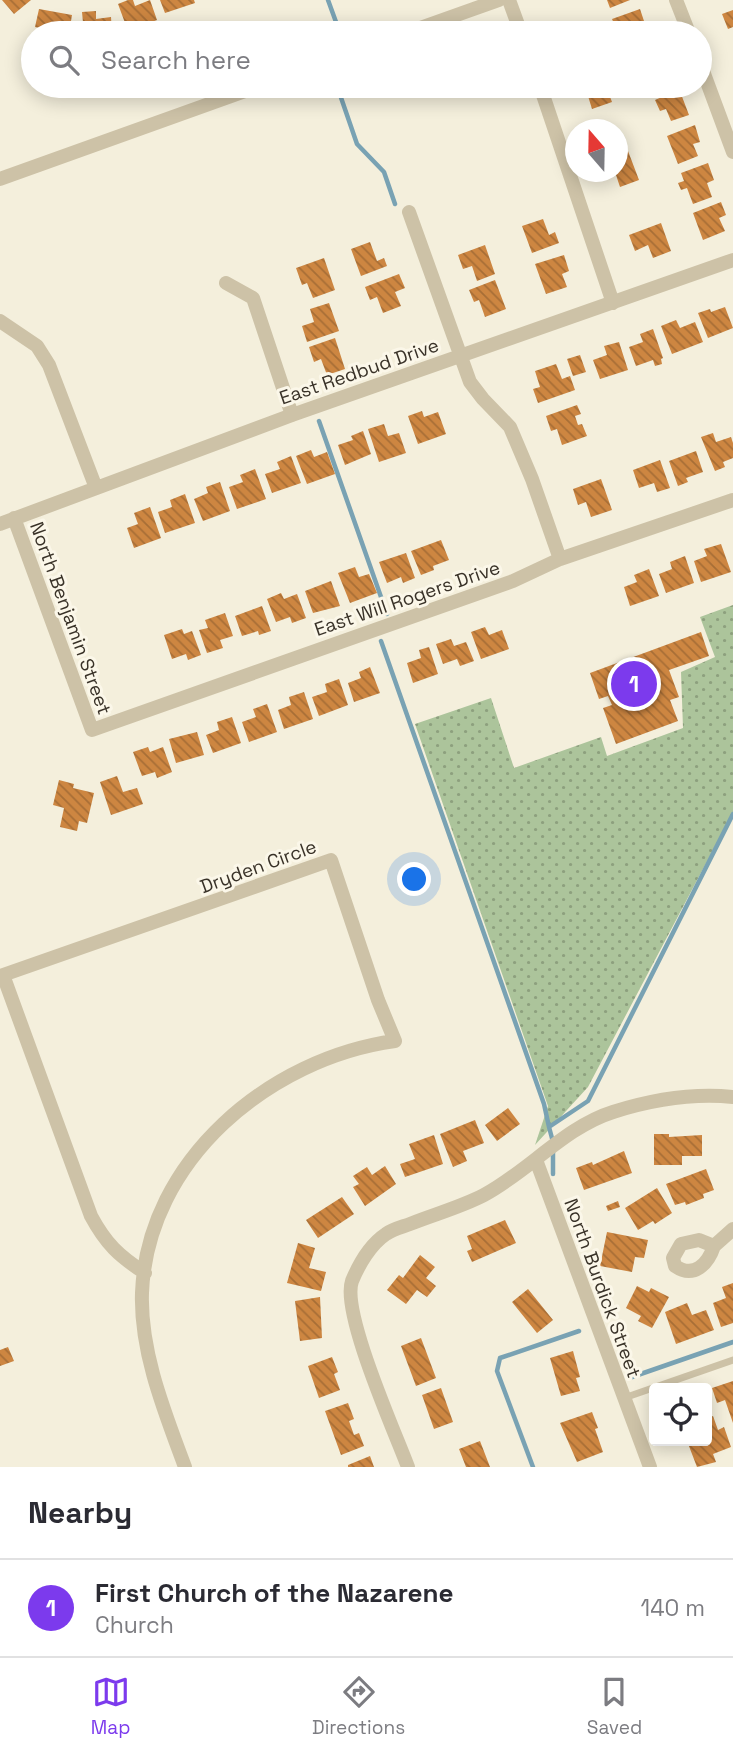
<!DOCTYPE html>
<style>
:root{--surface:#fff;--page:#f7f7f7;--text:#2b2b33;--muted:#7c7c81;--line:#e1e1e2;--accent:#7c3aed}
body{margin:0;font-family:"Space Grotesk",sans-serif;background:var(--page);color:var(--text)}
.controls{position:absolute;right:21px;bottom:21px;display:grid;overflow:hidden;border-radius:7px;box-shadow:0 4px 18px #0003}
.controls button{width:63px;height:63px;display:grid;place-items:center;padding:0;border:0;border-bottom:2px solid var(--line);background:var(--surface);color:var(--text);font:35px sans-serif}
.compass{position:absolute;left:565px;top:119px;width:63px;height:63px;border-radius:50%;background:var(--surface);box-shadow:0 4px 18px #0003;rotate:340deg}
.you{position:absolute;left:415px;top:880px;width:24px;height:24px;margin:-18px;border:5px solid #fff;border-radius:50%;background:#1a73e8;box-shadow:0 0 0 10px #1a73e833}
.badge{display:grid;place-items:center;width:46px;height:46px;border-radius:50%;background:var(--accent);color:#fff;font-size:23px;font-weight:700}
.pin{position:absolute;translate:-50% -50%;border:4px solid #fff;box-shadow:0 2px 7px #0006}
.list{margin:0;padding:0;list-style:none}
h2{display:flex;justify-content:space-between;align-items:center;height:91px;margin:0;padding:0 28px;font-size:30px}
h2 small{font-size:23px;font-weight:400;color:var(--muted)}
.list li{display:grid;grid-template-columns:46px 1fr auto;gap:21px;align-items:center;box-sizing:border-box;height:98px;padding:0 28px;border-top:2px solid var(--line)}
.list b{display:block;font-size:26px;white-space:nowrap}
.list p{margin:0;font-size:23px;white-space:nowrap;color:var(--muted)}
.list em{font-size:23px;font-style:normal;color:var(--muted)}
.icon{flex:none;width:38px;height:38px;fill:none;stroke:currentColor;stroke-width:2;stroke-linecap:round;stroke-linejoin:round}
.map{position:relative;flex:none;width:733px;height:1467px;overflow:hidden}
.search{position:absolute;background:var(--surface);box-shadow:0 4px 18px #0003;left:21px;right:21px;top:21px;height:77px;display:flex;align-items:center;gap:18px;box-sizing:border-box;padding:0 24px;border-radius:38px;color:var(--muted);font-size:26px}
.sheet{height:189px;background:var(--surface)}
nav{display:flex;justify-content:space-around;align-items:center;box-sizing:border-box;height:98px;border-top:2px solid var(--line);background:var(--surface);font-size:19px;color:var(--muted)}
nav a{display:grid;justify-items:center;gap:4px}
nav .on{color:var(--accent)}
.map>svg:first-child{display:block}
.green{fill:url(#green-dots)}
.lines{fill:none;stroke-linecap:round;stroke-linejoin:round}
.stream{stroke:#79a2b3;stroke-width:4.5}
.building{fill:url(#building-back-hatch)}
.service{stroke:#cdc2a7;stroke-width:7}
.minor{stroke:#cdc2a7;stroke-width:14}
.labels{text-anchor:middle;stroke-width:6;stroke-linejoin:round;paint-order:stroke}
.street-label{font-size:19px;fill:#393228;stroke:#fbf7e9}
</style>
<div class="map">
<svg width="733" height="1467" viewBox="0 0 733 1467">
<defs>
<pattern id="green-dots" width="8" height="8" patternUnits="userSpaceOnUse" patternTransform="scale(1.75)"><rect width="8" height="8" fill="#acc49b"/><path d="M2 2h.1M6 6h.1" fill="none" stroke="#8da07e" stroke-width="1.8" stroke-linecap="round"/></pattern>
<pattern id="building-back-hatch" width="6" height="6" patternUnits="userSpaceOnUse" patternTransform="scale(1.75)"><rect width="6" height="6" fill="#cd8641"/><path d="M-1 5l2 2M0 0l6 6M5-1l2 2" fill="none" stroke="#a76e36"/></pattern>
</defs>
<rect width="100%" height="100%" fill="#f4efdc"/>
<path class="green" d="M733 605V812L588 1087 535 1145 548 1106 415 724 491 698 514 768 601 737 607 756 683 728 681 672 715 657 700 617Z"/>
<g class="lines">
<path class="stream" d="M328 0 340 33
M337 86 357 144 384 172 395 204
M319 421 387 614
M381 641 544 1104 549 1127
M553 1142 549 1127 588 1101 733 814
M553 1174V1150
M632 1377 733 1342
M533 1467 497 1371 500 1358 579 1331"/>
</g>
<path class="building" d="M2 0H31L14 14Z
M128 0H133L135 6 150 0 157 20 128 31 118 4Z
M160 0H194L195 3 165 13Z
M607 0H630L610 8Z
M39 9 72 15 69 33H48V30L35 27Z
M640 9 645 24 639 27 642 33H618L612 19Z
M733 10V27L728 29 722 14Z
M96 11V19L111 17 112 33H84L82 12Z
M577 86H606L612 102 592 109 588 96 581 98Z
M670 86H678L689 115 671 121 666 109 660 111 655 100 662 97 659 90Z
M695 125 700 142 693 144 698 156 678 164 667 136Z
M628 151 639 180 620 187 615 172 607 175 605 172H618V155Z
M708 163 714 180 707 183 712 197 693 204 687 188 681 190 678 183 684 181 681 173Z
M721 202 726 215 719 218 725 231 703 240 693 213Z
M543 219 549 235 555 232 559 243 532 253 522 226Z
M661 223 671 251 653 258 648 245 635 251 629 235Z
M370 242 377 261 384 258 387 266 361 276 351 249Z
M485 245 495 274 477 281 472 266 463 269 458 255Z
M564 255 569 271 562 274 567 287 546 294 535 264Z
M324 258 335 290 313 298 307 283 302 285 296 268Z
M399 274 405 288 395 292 401 306 383 313 377 297 370 300 365 287Z
M495 280 506 309 485 317 479 300 474 302 469 290Z
M329 303 339 331 307 342 302 326 314 322 310 309Z
M725 307 733 328 708 338 698 313 710 309 711 312Z
M676 320 680 328 695 322 703 342 672 354 661 326Z
M653 329 663 358 661 359 662 364 655 366 653 360 636 366 629 347 643 342 640 334Z
M335 338 345 369 327 375 321 359 314 362 309 347Z
M619 342 628 370 600 379 593 360 607 355 604 346Z
M580 355 586 372 573 376 567 359Z
M556 364 562 379 570 376 575 390 538 403 533 389 540 387 535 371Z
M577 405 581 414 575 416 578 425 582 424 587 436 562 445 557 429 551 431 546 416Z
M422 411 424 417 438 412 446 434 418 444 408 416Z
M384 424 388 436 399 433 406 453 379 462 368 429Z
M363 431 371 454 345 465 338 445 353 440 351 436Z
M713 433 716 442 731 437 733 443V458L723 462 725 467 715 471 701 437Z
M311 450 314 457 327 452 335 474 307 484 296 456Z
M696 451 703 472 686 478 688 482 678 486 669 461Z
M291 456 301 483 272 493 265 474 280 469 277 462Z
M660 460 670 488 657 492 654 483 639 488 633 470Z
M255 469 266 499 237 509 229 487 243 482 240 475Z
M601 479 612 510 591 517 586 502 578 505 573 489Z
M220 482 230 511 203 521 194 499 208 493 206 487Z
M185 494 195 523 165 533 158 512 172 507 170 500Z
M150 507 161 538 134 548 127 528 138 524 134 513Z
M441 540 449 560 433 566 434 570 421 575 411 551Z
M721 544 731 572 701 582 694 561 707 556 704 549Z
M406 553 415 578 403 583 401 577 387 583 379 562Z
M685 556 694 583 666 593 659 574 672 569 670 562Z
M355 567 359 577 369 574 377 593 350 603 338 573Z
M649 569 659 596 630 606 624 587 637 582 634 575Z
M331 581 340 606 313 613 305 591Z
M281 593 284 599 297 594 306 618 292 623 290 617 276 622 267 599Z
M262 606 271 631 259 635 258 631 242 636 235 616Z
M225 613 233 636 220 640 223 648 207 653 199 630 208 628 205 620Z
M485 627 489 635 502 630 509 649 481 659 471 632Z
M182 629 184 634 192 631 201 655 188 660 186 654 172 659 164 635Z
M701 632 709 656 669 670 679 697 670 700 678 721 616 744 603 708 612 705 608 696 599 699 590 673Z
M451 639 454 646 466 642 474 661 460 666 457 659 443 664 436 644Z
M429 647 438 674 413 683 407 663 421 658 419 650Z
M370 667 380 693 354 702 348 683 361 678 359 672Z
M339 679 348 705 319 716 312 697 327 692 325 684Z
M304 692 313 719 284 729 278 710 291 705 289 697Z
M267 704 277 732 249 742 242 722 256 717 253 709Z
M232 717 241 743 213 753 206 735 219 730 217 722Z
M197 732 204 755 176 763 169 739Z
M148 747 150 752 163 747 172 772 157 778 155 772 142 776 133 752Z
M117 776 123 792 137 788 143 804 111 815 100 782Z
M59 780 74 784 73 788 94 793 87 823 79 821 77 831 60 827 64 808 53 805Z
M508 1108 520 1124 497 1141 485 1125Z
M475 1120 484 1143 463 1151 467 1161 453 1167 440 1134Z
M654 1134H669V1137L702 1135V1156H682V1165H654Z
M434 1135 443 1164 405 1177 400 1164 415 1159 409 1144Z
M624 1151 632 1173 584 1190 576 1168 592 1162 593 1165Z
M385 1166 396 1184 365 1206 353 1187 359 1184 353 1176 367 1167 372 1175Z
M706 1169 714 1190 703 1194 704 1198 686 1205 685 1202 675 1205 666 1184Z
M657 1188 672 1213 655 1224 653 1221 638 1230 625 1208Z
M342 1197 354 1214 318 1238 306 1220Z
M618 1201 620 1207 608 1211 606 1206Z
M505 1220 516 1243 472 1262 467 1251 472 1249 467 1236Z
M607 1232 648 1240 644 1258 635 1257 632 1272 600 1266Z
M298 1243 315 1248 309 1268 326 1272 321 1291 287 1283Z
M420 1255 435 1267 426 1278 436 1286 427 1297 417 1290 406 1304 387 1290 399 1275 403 1278Z
M733 1283V1323L721 1327 713 1303 726 1298 722 1287Z
M637 1286 649 1292 651 1288 669 1297 652 1328 638 1321 641 1316 626 1308Z
M528 1289 553 1320 537 1333 512 1302Z
M320 1297 322 1338 300 1341 295 1301Z
M687 1303 692 1315 706 1310 714 1330 676 1344 665 1312Z
M421 1338 436 1378 416 1386 401 1346Z
M8 1347 14 1361 0 1366V1350Z
M573 1351 580 1377 576 1378 580 1391 561 1396 550 1358Z
M332 1357 338 1372 334 1374 340 1390 319 1398 308 1366Z
M733 1381V1423L725 1400 717 1403 712 1388Z
M441 1388 453 1422 434 1429 422 1395Z
M348 1403 354 1419 349 1421 354 1435 359 1433 364 1446 341 1455 325 1411Z
M592 1412 598 1428 595 1429 603 1452 577 1462 560 1423Z
M713 1416 718 1430 724 1427 731 1447 713 1454 716 1462 697 1467 687 1441H707V1419Z
M480 1441 490 1467H466L459 1449Z
M370 1456 374 1467H348V1465Z"/>
<g class="lines">
<path class="service" d="M624 1398 733 1360"/>
<path class="minor" d="M509 0 521 33
M676 0 689 33
M406 33 499 0
M700 63 733 152
M540 86 613 303
M0 179 259 86
M409 212 470 382 483 399 510 427 532 479 560 559
M226 283 253 298 292 415
M0 321 37 346 49 365 96 488
M14 518 92 730 513 581 560 559 733 500
M0 524 292 415 733 260
M536 1160 650 1467
M699 1240 714 1246C708 1264 694 1279 675 1266L673 1258 681 1244Z
M714 1246 733 1229
M145 1273C119 1256 106 1244 91 1216L3 975 331 860 378 1000 395 1041C270 1058 147 1160 142 1293 140 1352 165 1413 185 1467
M408 1467C395 1432 341 1312 352 1281 359 1264 371 1244 386 1234 393 1229 402 1227 410 1224 435 1214 461 1207 484 1195 529 1171 565 1127 613 1112 651 1100 693 1093 733 1097"/>
</g>
<g class="labels">
<g class="street-label">
<text transform="translate(359 371) rotate(-19)" y="7">East Redbud Drive</text>
<text transform="translate(407 598) rotate(-19)" y="7">East Will Rogers Drive</text>
<text transform="translate(71 618) rotate(70)" y="7">North Benjamin Street</text>
<text transform="translate(258 866) rotate(-20)" y="7">Dryden Circle</text>
<text transform="translate(603 1288) rotate(70)" y="7">North Burdick Street</text>
</g>
</g>
</svg>
<div class="controls">
<button><svg class="icon" aria-label="locate" viewBox="0 0 24 24"><circle cx="12" cy="12" r="6"/><path d="M12 2v4M12 18v4M2 12h4M18 12h4"/></svg></button>
</div>
<svg class="compass" viewBox="-18 -18 36 36"><path d="M0-13l5 13h-10z" fill="#e53935"/><path d="M0 13l5-13h-10z" fill="#7c7c81"/></svg>
<div class="you"></div>
<div class="pin badge" style="left:634px;top:684px">1</div>
<div class="search"><svg class="icon" aria-label="search" viewBox="0 0 24 24"><circle cx="10" cy="10" r="6"/><path d="M15 15l6 6"/></svg>Search here</div>
</div>
<section class="sheet">
<h2>Nearby<small></small></h2>
<ul class="list">
<li><span class="badge">1</span><div><b>First Church of the Nazarene</b><p>Church</p></div><em>140 m</em></li>
</ul>
</section>
<nav>
<a class="on"><svg class="icon" aria-label="map" viewBox="0 0 24 24"><path d="M3 6l6-2 6 2 6-2v14l-6 2-6-2-6 2zM9 4v14M15 6v14"/></svg>Map</a>
<a><svg class="icon" aria-label="directions" viewBox="0 0 24 24"><path d="M12 3l9 9-9 9-9-9zM9 14v-3h6M13 9l2 2-2 2"/></svg>Directions</a>
<a><svg class="icon" aria-label="saved" viewBox="0 0 24 24"><path d="M7 4h10v16l-5-4-5 4z"/></svg>Saved</a>
</nav>
